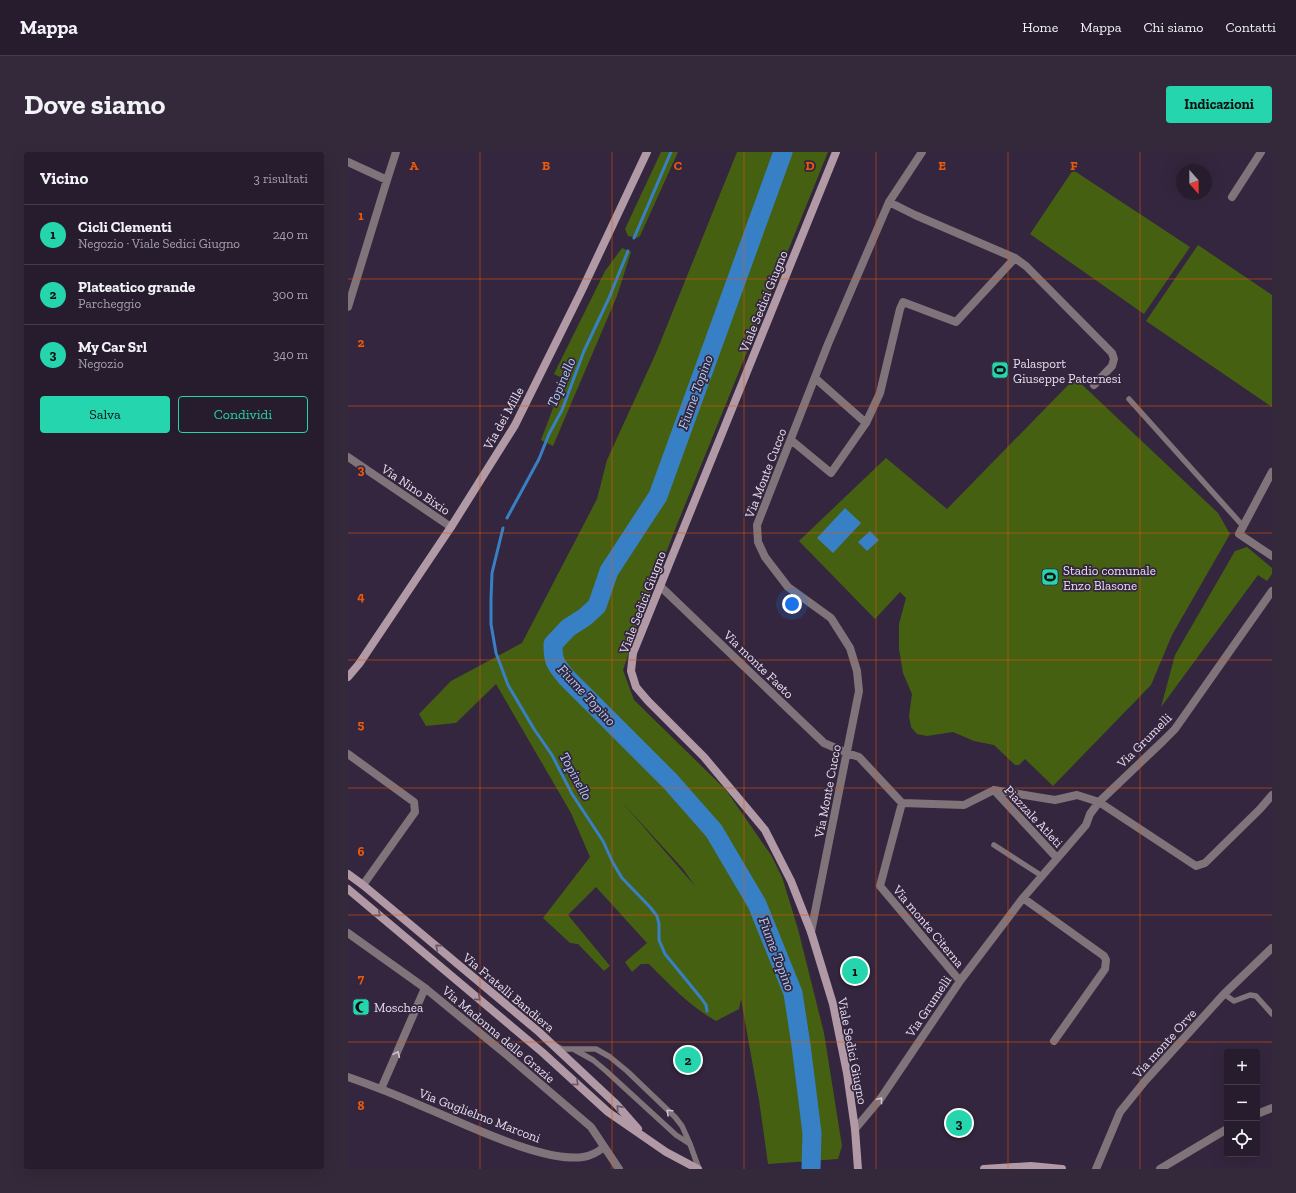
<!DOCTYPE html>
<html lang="it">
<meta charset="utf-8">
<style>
:root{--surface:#271c2e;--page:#33293a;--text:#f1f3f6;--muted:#a4a1aa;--line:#433a4a;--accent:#25d5ae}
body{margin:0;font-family:"Zilla Slab",serif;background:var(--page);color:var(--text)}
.controls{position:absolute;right:12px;bottom:12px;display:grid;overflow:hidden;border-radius:4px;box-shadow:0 4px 16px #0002}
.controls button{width:36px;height:36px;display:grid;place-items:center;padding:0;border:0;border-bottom:1px solid var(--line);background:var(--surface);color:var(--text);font:20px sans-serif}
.compass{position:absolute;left:828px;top:12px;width:36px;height:36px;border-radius:50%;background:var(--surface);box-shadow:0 4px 16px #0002;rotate:159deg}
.you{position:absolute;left:444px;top:452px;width:14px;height:14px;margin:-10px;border:3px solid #fff;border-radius:50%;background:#1a73e8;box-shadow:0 0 0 6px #1a73e833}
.badge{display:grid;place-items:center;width:26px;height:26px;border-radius:50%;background:var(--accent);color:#111;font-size:13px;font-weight:700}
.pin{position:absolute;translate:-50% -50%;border:2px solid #fff;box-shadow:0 1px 4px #0006}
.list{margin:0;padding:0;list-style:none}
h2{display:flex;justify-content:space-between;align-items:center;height:52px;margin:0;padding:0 16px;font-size:17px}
h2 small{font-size:13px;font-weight:400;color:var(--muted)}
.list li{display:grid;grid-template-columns:26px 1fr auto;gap:12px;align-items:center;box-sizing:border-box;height:60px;padding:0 16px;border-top:1px solid var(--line)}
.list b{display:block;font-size:15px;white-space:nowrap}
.list p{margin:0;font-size:13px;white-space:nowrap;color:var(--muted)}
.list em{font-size:13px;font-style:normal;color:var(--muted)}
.actions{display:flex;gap:8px;padding:12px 16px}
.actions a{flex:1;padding:9px 0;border:1px solid var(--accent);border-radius:4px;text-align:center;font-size:14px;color:var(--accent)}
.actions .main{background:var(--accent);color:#111}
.icon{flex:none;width:22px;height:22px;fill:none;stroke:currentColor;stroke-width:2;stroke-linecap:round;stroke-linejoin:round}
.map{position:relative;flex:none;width:924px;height:1017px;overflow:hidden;border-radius:4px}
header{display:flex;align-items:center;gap:24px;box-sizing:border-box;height:56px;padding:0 20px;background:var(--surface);border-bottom:1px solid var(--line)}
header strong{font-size:19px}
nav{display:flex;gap:22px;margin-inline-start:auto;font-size:14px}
.intro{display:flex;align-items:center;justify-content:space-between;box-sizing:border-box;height:96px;padding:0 24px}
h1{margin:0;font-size:28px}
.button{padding:10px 18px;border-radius:4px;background:var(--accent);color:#111;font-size:14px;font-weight:700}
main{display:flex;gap:24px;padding:0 24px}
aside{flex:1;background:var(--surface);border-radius:4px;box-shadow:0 4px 16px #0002}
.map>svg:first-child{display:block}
.green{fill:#466012;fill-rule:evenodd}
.water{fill:#3880c5}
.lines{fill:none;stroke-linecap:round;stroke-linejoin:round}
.stream{stroke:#3880c5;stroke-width:3}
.river{stroke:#3880c5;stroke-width:19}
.lane{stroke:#81737a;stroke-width:5.5}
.street{stroke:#81737a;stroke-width:8}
.secondary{stroke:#b19aa5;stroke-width:8}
.oneway{stroke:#665467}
.oneway2{stroke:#cec3d1}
.grid{fill:none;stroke:#e8590c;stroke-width:1;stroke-opacity:0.55}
.labels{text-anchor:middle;stroke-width:3.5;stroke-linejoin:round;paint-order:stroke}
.street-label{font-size:13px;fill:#e7deee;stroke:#34263e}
.poi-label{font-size:13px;fill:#e7deee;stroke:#34263e;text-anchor:start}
.water-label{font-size:14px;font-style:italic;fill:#accef3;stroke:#34263e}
.grid-label{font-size:13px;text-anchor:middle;font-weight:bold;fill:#e8590c;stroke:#34263e;stroke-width:3.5;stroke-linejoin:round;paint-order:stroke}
</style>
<header>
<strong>Mappa</strong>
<nav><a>Home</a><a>Mappa</a><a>Chi siamo</a><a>Contatti</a></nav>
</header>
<div class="intro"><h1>Dove siamo</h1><a class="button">Indicazioni</a></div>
<main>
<aside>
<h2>Vicino<small>3 risultati</small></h2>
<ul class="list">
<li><span class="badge">1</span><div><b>Cicli Clementi</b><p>Negozio · Viale Sedici Giugno</p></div><em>240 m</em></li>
<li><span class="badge">2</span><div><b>Plateatico grande</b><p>Parcheggio</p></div><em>300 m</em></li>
<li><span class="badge">3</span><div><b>My Car Srl</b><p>Negozio</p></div><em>340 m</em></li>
</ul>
<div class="actions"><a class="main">Salva</a><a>Condividi</a></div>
</aside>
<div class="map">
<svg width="924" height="1017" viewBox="0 0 924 1017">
<rect width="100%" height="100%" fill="#34263e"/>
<path class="green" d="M313 0H330L292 84 289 86 280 84 277 77Z
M389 0H480L328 375 289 476 275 518 286 548 378 638 423 703 434 725 450 777 476 881 494 994 490 1007 420 1012 411 948 393 847 391 857 368 869C339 852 324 835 301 812H293L284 820 277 810 299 791 248 735 220 763 262 814 256 819 230 792 222 791 195 766 242 705 223 661 148 532 108 571 78 574 71 562 103 529 174 491 249 347 259 308 308 201ZM273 649 335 717 347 734Z
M725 18 842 95 796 162 682 82Z
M850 93 924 143V255L798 169Z
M274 96 283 100 269 144 205 294 193 288 216 227 206 222 257 119Z
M727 226 870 361 882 382 824 483 803 533 705 634 677 607 671 613H667L646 593 626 589 605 580 579 584 569 582 563 575 561 564 564 542 555 521 551 497V472L558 446 552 440 527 467 451 389 538 306 599 357Z
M899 395 924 416V422L919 429 910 423 813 555 827 503 887 399Z"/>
<path class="water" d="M497 356 513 371 485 401 469 386Z
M522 379 531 388 519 399 510 390Z"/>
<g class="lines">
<path class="stream" d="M286 86 323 0
M159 366 191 307 201 282 214 258 236 199 261 146 280 99
M155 376 144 421 143 447V472L148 501 160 533 186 577 204 603 224 642 255 689 265 711 274 726 302 755 309 764 311 772V788L317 802 353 846 358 853 359 859"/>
<path class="river" d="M435 0 310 344 261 419 249 454 237 465 220 476 205 492C205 510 207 511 218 525L322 629 366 679 409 752 445 841 453 893 464 981 463 1017"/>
<path class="lane" d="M781 247 895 374
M646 693 694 724
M876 842 886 849 902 843 908 844 924 862
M208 894 214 897H248L262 905 279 919 327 965 334 974 342 992 351 1017
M227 898 245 908 257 918 328 983 342 992"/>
<path class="street" d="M0 10 39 28
M884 45 913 0
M667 106 678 114 764 201 766 207 764 214 746 233
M0 155 39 28 48 0
M467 226 518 271
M443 288 483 321 518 271 532 241 552 157 555 150 608 170 667 106 567 63 541 50
M0 305 103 375
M924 320 891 382 924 404
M312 434 476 591 499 601 511 605 554 651 616 653 646 638 707 648 729 643 751 650 848 714 857 711 912 657 924 643
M0 602 66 650 67 660 15 733
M646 638 709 706
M554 651 532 734 612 829
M675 746 756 804 758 808 757 817 706 889
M463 780 511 539 509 519 502 496 483 466 440 435 417 405 410 390 409 373 480 192 541 50 574 0
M0 781 77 836 160 904 243 975 271 1017
M0 925C26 934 51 944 76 955 115 971 195 1011 235 1005 243 1004 250 1000 256 995
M33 937 77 836
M909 962 924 956
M507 977 533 946 612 829 675 746 738 673 742 662 751 650 815 589 827 577 924 439
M748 1017 772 960 797 929 876 842 924 796
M812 1017 879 977"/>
<path class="secondary" d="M488 0 285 501 283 519 288 535 300 549 356 605 417 678 443 729 463 780 485 852 499 921 507 977 510 1017
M0 525 11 512 103 375 167 273 234 138 299 0
M0 722 15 733 191 880 268 952 290 977
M0 737 194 900 260 960 318 1000 350 1017
M636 1017 683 1014 714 1017"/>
</g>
<defs><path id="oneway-chevron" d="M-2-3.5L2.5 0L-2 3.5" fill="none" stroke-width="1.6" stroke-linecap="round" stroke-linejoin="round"/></defs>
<g class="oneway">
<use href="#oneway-chevron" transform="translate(30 762) rotate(40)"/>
<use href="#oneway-chevron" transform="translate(90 795) rotate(-140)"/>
<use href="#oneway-chevron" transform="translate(130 846) rotate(40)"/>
<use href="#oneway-chevron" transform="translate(228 931) rotate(43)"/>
<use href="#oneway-chevron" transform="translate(271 956) rotate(-132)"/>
</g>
<g class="oneway2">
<use href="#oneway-chevron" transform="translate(49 902) rotate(-66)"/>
<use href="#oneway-chevron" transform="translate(532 948) rotate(-52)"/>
<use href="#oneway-chevron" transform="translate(321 960) rotate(-137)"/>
</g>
<path class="grid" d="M132 0V1017M264 0V1017M396 0V1017M528 0V1017M660 0V1017M792 0V1017M0 127H924M0 254H924M0 381H924M0 508H924M0 636H924M0 763H924M0 890H924"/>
<defs>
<symbol id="stadium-square" viewBox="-11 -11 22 22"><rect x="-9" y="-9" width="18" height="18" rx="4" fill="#25d5ae" stroke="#34263e"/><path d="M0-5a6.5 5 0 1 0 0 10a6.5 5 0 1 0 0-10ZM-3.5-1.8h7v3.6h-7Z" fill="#111"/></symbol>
<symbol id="mosque-square" viewBox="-11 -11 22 22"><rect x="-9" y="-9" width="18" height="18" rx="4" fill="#25d5ae" stroke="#34263e"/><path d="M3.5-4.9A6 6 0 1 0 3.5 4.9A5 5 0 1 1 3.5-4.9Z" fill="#111"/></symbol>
</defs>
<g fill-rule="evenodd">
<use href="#stadium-square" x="642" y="208" width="20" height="20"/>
<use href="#stadium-square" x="692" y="415" width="20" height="20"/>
<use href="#mosque-square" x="3" y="845" width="20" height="20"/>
</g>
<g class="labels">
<g class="street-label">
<text transform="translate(415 149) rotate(-68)" y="5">Viale Sedici Giugno</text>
<text transform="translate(155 266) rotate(-61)" y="5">Via dei Mille</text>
<text transform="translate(417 321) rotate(-69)" y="5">Via Monte Cucco</text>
<text transform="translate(68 337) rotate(34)" y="5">Via Nino Bixio</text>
<text transform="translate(294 450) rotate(-69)" y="5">Viale Sedici Giugno</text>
<text transform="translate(411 512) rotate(44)" y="5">Via monte Faeto</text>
<text transform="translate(796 588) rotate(-45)" y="5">Via Grumelli</text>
<text transform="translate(479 639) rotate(-79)" y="5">Via Monte Cucco</text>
<text transform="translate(686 664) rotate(47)" y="5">Piazzale Atleti</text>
<text transform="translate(581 774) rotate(50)" y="5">Via monte Citerna</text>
<text transform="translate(161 840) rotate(40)" y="5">Via Fratelli Bandiera</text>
<text transform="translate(580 854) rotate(-56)" y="5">Via Grumelli</text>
<text transform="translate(151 882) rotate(40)" y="5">Via Madonna delle Grazie</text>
<text transform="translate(816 891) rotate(-48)" y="5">Via monte Orve</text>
<text transform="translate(505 899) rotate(79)" y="5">Viale Sedici Giugno</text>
<text transform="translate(132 963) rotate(21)" y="5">Via Guglielmo Marconi</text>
</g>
<g class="poi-label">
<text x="665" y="216">Palasport<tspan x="665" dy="15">Giuseppe Paternesi</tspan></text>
<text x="715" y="423">Stadio comunale<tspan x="715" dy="15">Enzo Blasone</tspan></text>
<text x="26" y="860">Moschea</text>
</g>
<g class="water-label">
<text transform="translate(213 230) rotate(-67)" y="5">Topinello</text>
<text transform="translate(347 240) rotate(-70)" y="5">Fiume Topino</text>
<text transform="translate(239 543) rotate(47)" y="5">Fiume Topino</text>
<text transform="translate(228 624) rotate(61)" y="5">Topinello</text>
<text transform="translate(429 802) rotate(69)" y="5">Fiume Topino</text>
</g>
</g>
<g class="grid-label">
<text x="66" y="18">A</text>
<text x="198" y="18">B</text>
<text x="330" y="18">C</text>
<text x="462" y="18">D</text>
<text x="594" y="18">E</text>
<text x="726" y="18">F</text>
<text x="13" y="68">1</text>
<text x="13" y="195">2</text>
<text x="13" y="322">3</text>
<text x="13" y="449">4</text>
<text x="13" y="577">5</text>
<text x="13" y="704">6</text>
<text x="13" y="831">7</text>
<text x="13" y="958">8</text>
</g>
</svg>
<div class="controls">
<button>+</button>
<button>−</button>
<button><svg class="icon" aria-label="locate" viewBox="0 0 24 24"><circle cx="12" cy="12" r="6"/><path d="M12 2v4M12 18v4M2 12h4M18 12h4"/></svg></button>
</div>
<svg class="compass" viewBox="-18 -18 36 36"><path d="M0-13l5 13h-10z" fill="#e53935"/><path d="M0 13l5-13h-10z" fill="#a4a1aa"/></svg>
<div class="you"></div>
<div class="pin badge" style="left:507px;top:819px">1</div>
<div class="pin badge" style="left:340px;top:908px">2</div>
<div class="pin badge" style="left:611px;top:971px">3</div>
</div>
</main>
